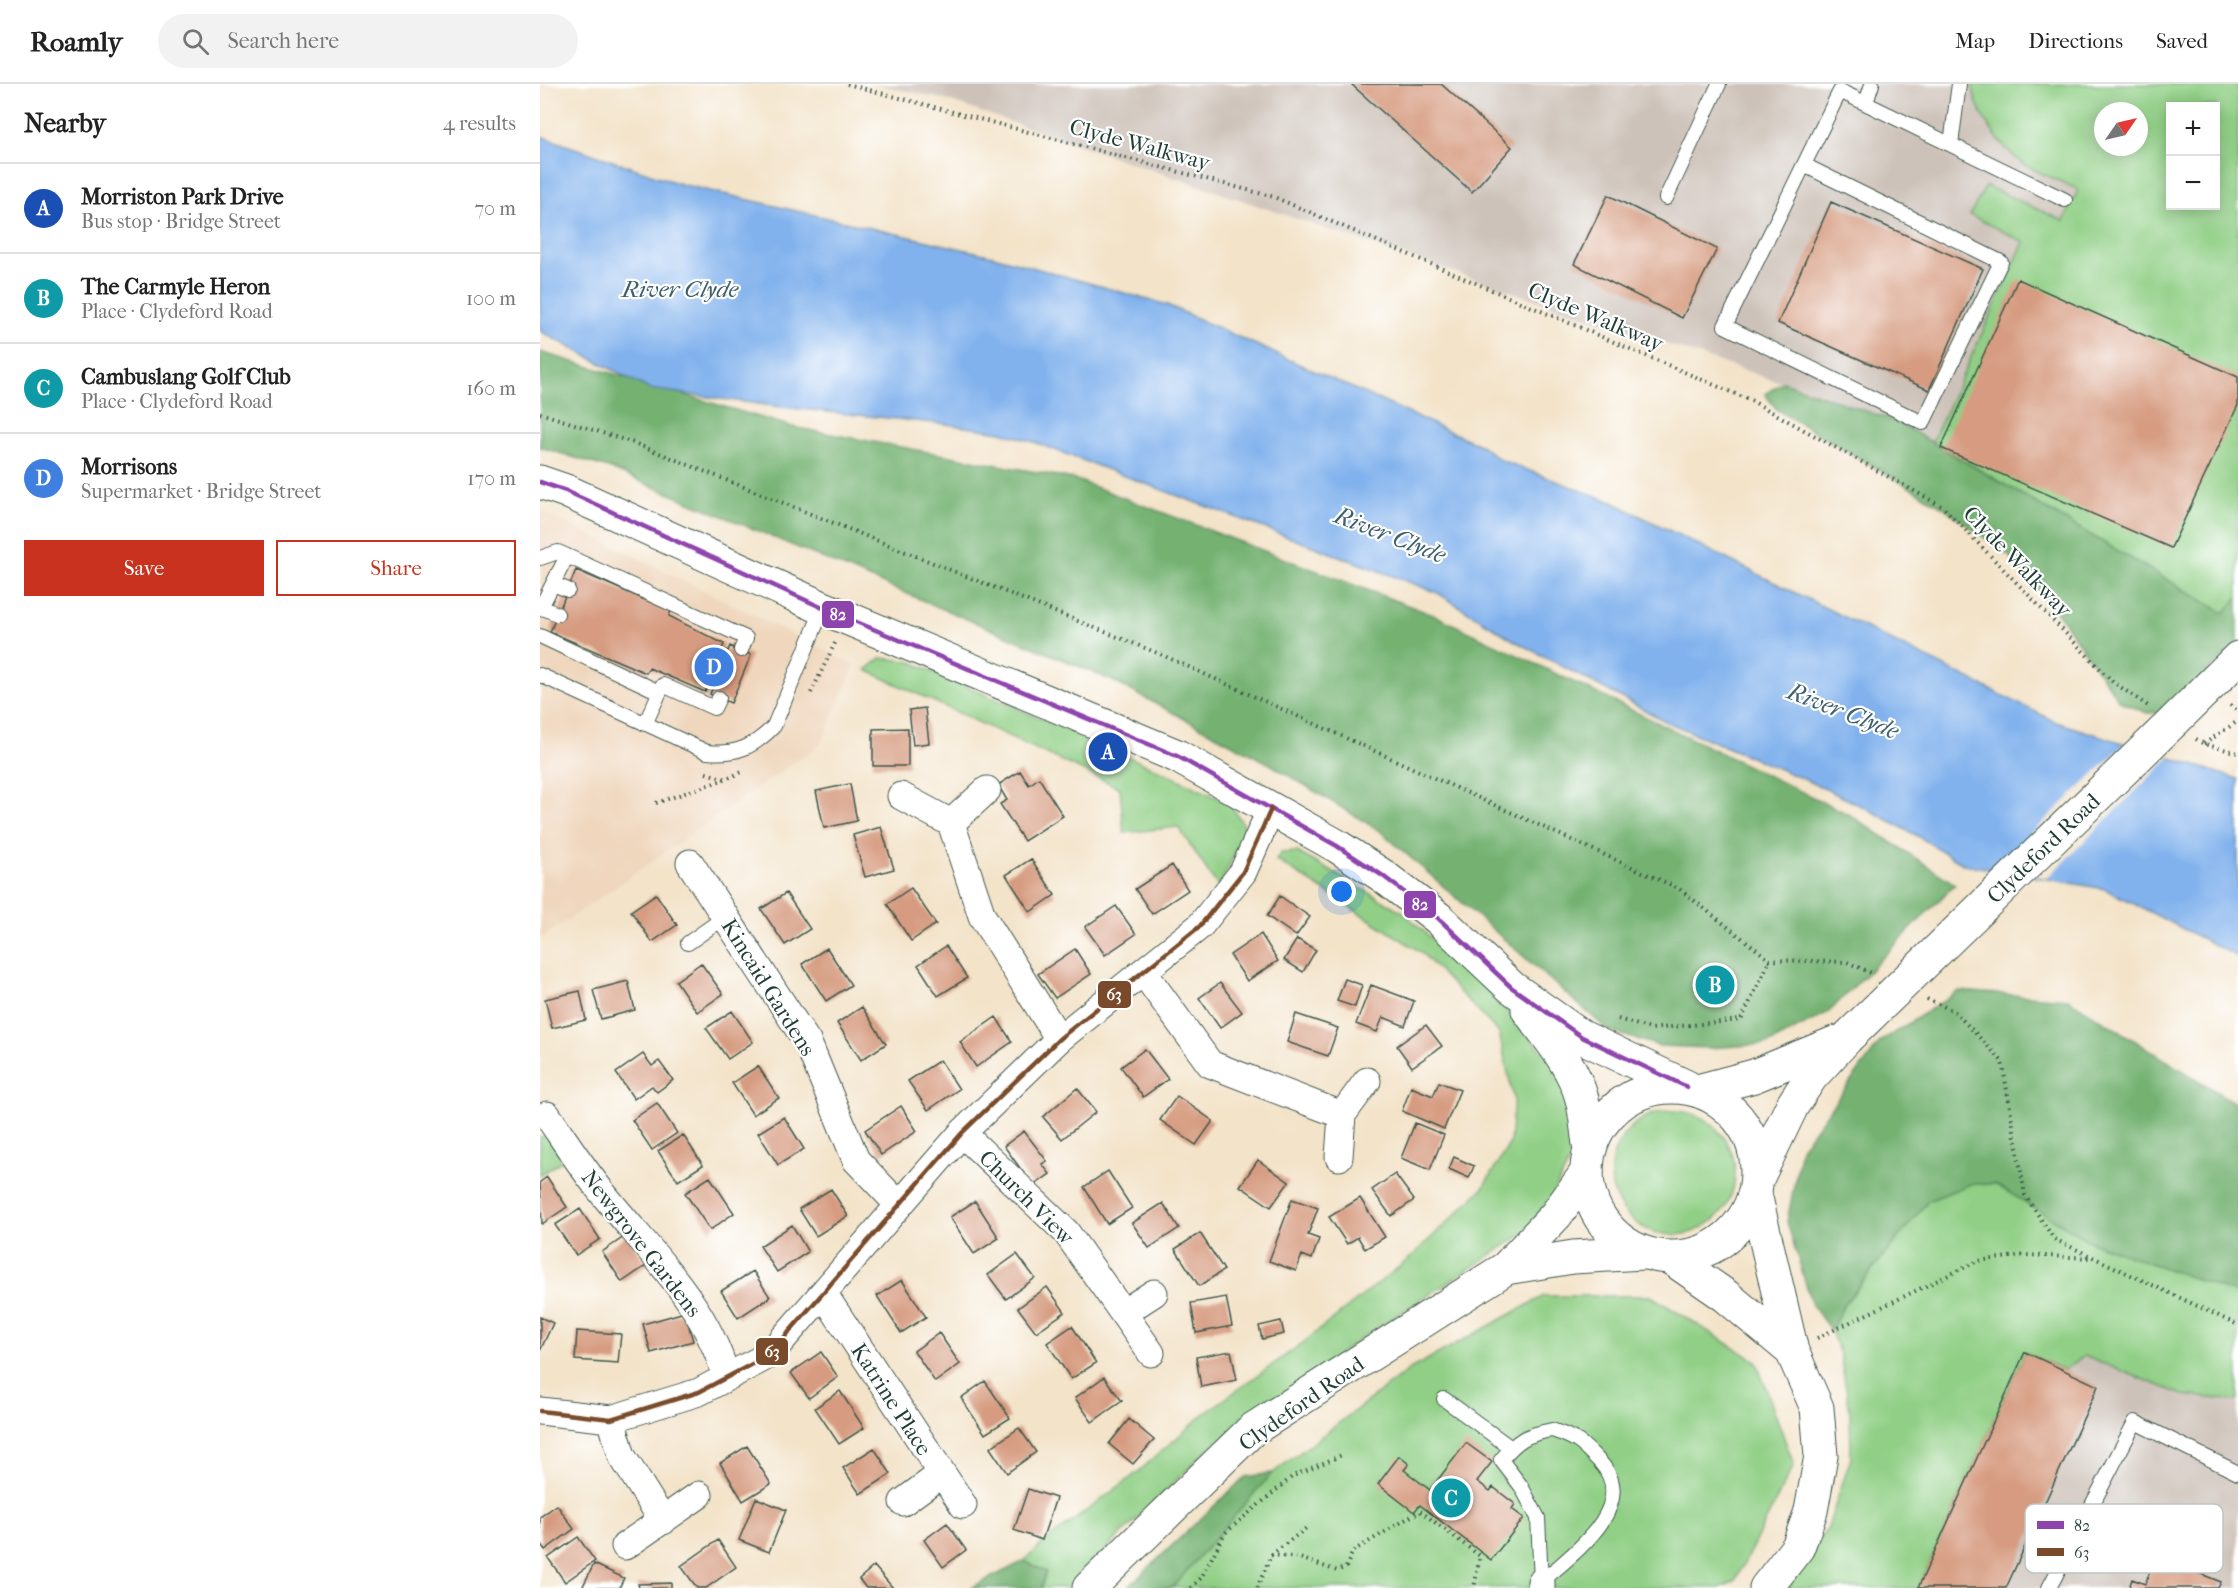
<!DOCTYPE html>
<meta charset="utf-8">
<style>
:root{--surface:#fff;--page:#f2f2f2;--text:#222;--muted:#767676;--line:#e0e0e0;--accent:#c8321e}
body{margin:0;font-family:"IM FELL French Canon",serif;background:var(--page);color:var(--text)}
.controls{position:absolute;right:18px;top:18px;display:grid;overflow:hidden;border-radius:0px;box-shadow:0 3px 15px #0003}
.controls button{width:54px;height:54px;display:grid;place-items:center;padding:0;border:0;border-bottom:2px solid var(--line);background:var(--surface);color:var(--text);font:30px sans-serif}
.compass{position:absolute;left:1554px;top:18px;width:54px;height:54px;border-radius:50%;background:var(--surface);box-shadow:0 3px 15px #0003;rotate:56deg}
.you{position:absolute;left:802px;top:808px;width:21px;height:21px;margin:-15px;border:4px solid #fff;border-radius:50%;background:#1a73e8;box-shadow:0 0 0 9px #1a73e833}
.badge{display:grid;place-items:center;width:39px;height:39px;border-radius:50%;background:var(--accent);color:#fff;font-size:20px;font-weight:700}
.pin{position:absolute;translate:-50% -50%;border:3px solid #fff;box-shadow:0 2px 6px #0006}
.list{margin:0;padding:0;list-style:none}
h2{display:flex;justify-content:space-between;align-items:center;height:78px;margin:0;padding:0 24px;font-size:26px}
h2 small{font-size:20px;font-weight:400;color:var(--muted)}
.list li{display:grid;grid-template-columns:39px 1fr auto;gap:18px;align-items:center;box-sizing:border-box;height:90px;padding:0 24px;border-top:2px solid var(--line)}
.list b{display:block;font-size:22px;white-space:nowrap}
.list p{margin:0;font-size:20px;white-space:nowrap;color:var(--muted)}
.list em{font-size:20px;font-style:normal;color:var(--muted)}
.actions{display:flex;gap:12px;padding:18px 24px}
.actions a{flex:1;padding:14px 0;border:2px solid var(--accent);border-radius:0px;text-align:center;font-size:21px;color:var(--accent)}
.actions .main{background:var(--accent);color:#fff}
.icon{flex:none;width:33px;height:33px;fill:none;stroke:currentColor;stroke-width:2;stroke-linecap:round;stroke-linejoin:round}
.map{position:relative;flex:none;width:1698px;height:1504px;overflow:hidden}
header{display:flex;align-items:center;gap:36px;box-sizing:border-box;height:84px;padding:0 30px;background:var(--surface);border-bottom:2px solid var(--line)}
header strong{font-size:28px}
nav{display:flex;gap:33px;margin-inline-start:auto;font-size:21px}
.search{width:420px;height:54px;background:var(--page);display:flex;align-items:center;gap:15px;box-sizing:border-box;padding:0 21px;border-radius:33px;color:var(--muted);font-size:22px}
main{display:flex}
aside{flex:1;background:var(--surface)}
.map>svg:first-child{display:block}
.built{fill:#efd6bc}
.industrial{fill:#cdc2b9;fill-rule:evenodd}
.green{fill:#90cf85;stroke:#58865c;stroke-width:1.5;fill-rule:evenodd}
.forest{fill:#74b272;stroke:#4a7853;stroke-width:1.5}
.water{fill:#82b2ed;stroke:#507890;stroke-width:1.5}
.pier{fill:#f3e3c9}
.building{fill:#d69b80}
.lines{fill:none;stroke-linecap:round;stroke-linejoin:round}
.service-casing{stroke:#3f564a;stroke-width:16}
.minor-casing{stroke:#3f564a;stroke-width:29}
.tertiary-casing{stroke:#3f564a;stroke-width:35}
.primary-casing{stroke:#3f564a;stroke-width:35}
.path{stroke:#3f564a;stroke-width:4;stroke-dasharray:1.5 4.5;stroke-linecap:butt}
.service{stroke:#fff;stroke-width:14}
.minor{stroke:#fff;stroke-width:27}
.tertiary{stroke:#fff;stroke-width:33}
.primary{stroke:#fff;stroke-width:33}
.primary-bridge-casing{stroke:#3f564a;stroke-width:35;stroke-linecap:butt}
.primary-bridge{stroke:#fff;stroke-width:33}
.bus-1-casing{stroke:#fff;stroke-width:9}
.bus-2-casing{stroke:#fff;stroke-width:9}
.bus-1{stroke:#8e44ad;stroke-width:4.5}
.bus-2{stroke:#7a4b2a;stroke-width:4.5}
.labels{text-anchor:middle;stroke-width:4.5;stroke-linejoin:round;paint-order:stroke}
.street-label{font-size:22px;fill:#1f3d34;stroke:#fff}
.water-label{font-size:24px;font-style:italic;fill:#3d606c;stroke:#fff}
.key{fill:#fff;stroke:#bcc5c2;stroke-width:1.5}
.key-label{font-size:16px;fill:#1f3d34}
.line-badge{stroke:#fff;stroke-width:2}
.badge-label{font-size:16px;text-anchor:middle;font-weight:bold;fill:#fff}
</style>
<header>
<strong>Roamly</strong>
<div class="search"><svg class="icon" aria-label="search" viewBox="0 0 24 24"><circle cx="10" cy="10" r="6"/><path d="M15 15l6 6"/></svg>Search here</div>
<nav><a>Map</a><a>Directions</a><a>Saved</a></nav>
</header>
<main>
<aside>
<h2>Nearby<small>4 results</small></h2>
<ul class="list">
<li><span class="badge" style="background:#1a4fb4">A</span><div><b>Morriston Park Drive</b><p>Bus stop · Bridge Street</p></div><em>70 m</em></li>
<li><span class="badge" style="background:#0f9aa8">B</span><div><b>The Carmyle Heron</b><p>Place · Clydeford Road</p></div><em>100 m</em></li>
<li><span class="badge" style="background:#0f9aa8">C</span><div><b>Cambuslang Golf Club</b><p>Place · Clydeford Road</p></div><em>160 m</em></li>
<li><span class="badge" style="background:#3f7fe0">D</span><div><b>Morrisons</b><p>Supermarket · Bridge Street</p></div><em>170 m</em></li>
</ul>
<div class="actions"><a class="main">Save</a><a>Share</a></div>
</aside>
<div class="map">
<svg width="1698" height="1504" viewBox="0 0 1698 1504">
<rect width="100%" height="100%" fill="#fff"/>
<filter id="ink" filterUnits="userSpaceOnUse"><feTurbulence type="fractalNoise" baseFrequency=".0167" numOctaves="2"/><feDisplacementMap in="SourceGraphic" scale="12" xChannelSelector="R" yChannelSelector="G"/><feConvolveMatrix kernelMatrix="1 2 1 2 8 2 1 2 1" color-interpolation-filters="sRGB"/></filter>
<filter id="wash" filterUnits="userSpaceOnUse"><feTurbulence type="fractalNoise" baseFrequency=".008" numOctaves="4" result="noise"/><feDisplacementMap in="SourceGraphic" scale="24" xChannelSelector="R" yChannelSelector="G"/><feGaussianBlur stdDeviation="1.35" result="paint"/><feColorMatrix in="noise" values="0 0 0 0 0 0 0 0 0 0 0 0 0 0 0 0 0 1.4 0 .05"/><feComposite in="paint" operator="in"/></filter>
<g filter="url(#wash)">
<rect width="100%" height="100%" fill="#f3e3c9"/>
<path class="built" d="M0 426 315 581 281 660 0 855Z"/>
<path class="industrial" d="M336 0H1698V510L1681 529 1357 338 403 15ZM1630 22H1676V122H1630ZM1563 27H1599V63H1563Z
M1442 1237 1698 1314V1504H1311Z"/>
<path class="green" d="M1433 0H1698V513L1684 529 1392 358 1484 158 1430 131 1446 102 1524 137 1538 106C1521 96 1500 91 1484 80 1462 66 1433 25 1433 0ZM1630 22H1676V122H1630ZM1563 27H1599V63H1563Z
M341 574 369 577 621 687 690 720 704 741 701 755 679 804 638 743 584 749 580 704 326 586Z
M757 768 863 828 956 914 1012 978 1035 1022V1066L1013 1110 985 1149 829 1249 670 1363 527 1504H501L506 1488 484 1477 501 1461 598 1388 664 1330 760 1261 869 1175 942 1105 970 1059 974 1015 959 949 881 868 736 776 741 769Z
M1071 1089a62 62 0 1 1 124 0a62 62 0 1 1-124 0Z
M10 1051 32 1070 0 1091V1053Z
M1430 1100H1455L1551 1158 1698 1210V1317L1643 1311 1544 1272 1524 1286 1485 1268 1378 1504H1248L1288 1443 1311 1374 1310 1327 1300 1270 1291 1247 1304 1221 1388 1117Z
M1004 1212H1111L1216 1277 1254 1381 1195 1497 1180 1504H610L704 1411 870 1285Z"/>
<path class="forest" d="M0 268 253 343 534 395 896 532 1310 731 1415 800 1289 928 1228 960 1169 964 1119 962 1069 947 840 747 730 680 571 596 71 385 0 363Z
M1243 298 1357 338 1684 529 1698 513V561L1619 629H1607L1579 617 1519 531 1469 472 1403 423 1237 326 1225 310Z
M1419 907 1528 915 1698 1021V1210L1551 1158 1455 1100H1430L1388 1117 1304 1220 1291 1247 1272 1221 1247 1138 1261 1064 1341 957Z
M732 1389 632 1504H587L705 1393Z
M484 1477 506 1488 501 1504H430Z"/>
<path class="water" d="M0 52 140 100 453 172 627 221 942 362 961 376 1072 418 1516 638 1698 695V873L1565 805 1423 780 1381 754 1328 725 1273 699 1127 638 975 557 898 509 491 357 461 348 405 340 241 323 109 305 0 247Z"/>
<path class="pier" d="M1586 659 1630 673 1507 794 1455 784Z"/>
<g id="blocks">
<path class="building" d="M811 0H901L972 63 932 108Z
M1068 111 1177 165 1142 234 1034 180Z
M1291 118 1443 185 1389 306 1238 239Z
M1478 195 1698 293V321L1631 464 1401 364Z
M36 486 131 527 129 532 184 560 182 565 188 567 190 562 211 571 191 619 170 610 173 603 168 601 165 608 109 584 106 589 10 548Z
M385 624 389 659 373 661 369 626Z
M368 644V682H333V645Z
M480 687 489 701 499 694 523 732 484 757 460 720 467 716 458 701Z
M310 700 317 737 284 744 276 707Z
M341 743 354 785 325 793 313 751Z
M491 775 515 811 490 828 466 791Z
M632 781 648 806 612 830 595 805Z
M371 804 396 840 371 857 347 820Z
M246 809 270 845 245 861 221 825Z
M116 810 137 841 112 858 91 827Z
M740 812 770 833 756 852 727 832Z
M576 822 596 850 565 871 545 843Z
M721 850 738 877 707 897 690 871Z
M757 855 776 866 763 888 744 876Z
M406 862 427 894 398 912 378 881Z
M287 864 311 901 286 917 262 880Z
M535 865 551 890 515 914 498 890Z
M161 879 183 910 157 928 136 897Z
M805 895 822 901 815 923 797 917Z
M88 897 95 926 61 935 53 906Z
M680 899 702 928 680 944 659 914Z
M831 901 874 917 865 942 843 933 837 948 816 940Z
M40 907 46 936 12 944 5 915Z
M322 923 346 960 321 976 297 939Z
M192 927 213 958 188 975 166 944Z
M756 930 798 944 788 972 747 958Z
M456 933 472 958 436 983 420 958Z
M886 941 902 962 872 983 857 962Z
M605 965 628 995 603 1013 581 983Z
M103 970 112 982 119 977 133 996 117 1008 112 1002 94 1015 76 989Z
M400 976 419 1005 388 1026 368 997Z
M218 982 239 1014 213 1031 192 999Z
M899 998 920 1006 904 1045 862 1027 871 1003 893 1012Z
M537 1004 556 1028 522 1055 503 1033Z
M637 1012 673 1037 656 1061 620 1036Z
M117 1019 137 1049 112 1066 92 1036Z
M361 1022 377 1047 341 1071 325 1046Z
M244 1033 264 1065 238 1081 218 1049Z
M875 1039 904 1051 890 1086 861 1074Z
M484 1047 507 1077 502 1080 510 1090 493 1102 464 1062Z
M143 1051 163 1081 138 1097 118 1067Z
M914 1073 934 1082 929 1094 909 1085Z
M718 1076 749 1098 731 1123 700 1102Z
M568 1087 592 1124 567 1140 544 1103Z
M855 1090 874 1116 851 1132 832 1106Z
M7 1093 27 1123 2 1140 0 1098Z
M170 1093 194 1129 170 1146 145 1109Z
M291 1105 308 1132 276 1152 259 1125Z
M820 1114 845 1153 825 1165 818 1153 807 1160 789 1133Z
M752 1115 778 1124 768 1151 779 1155 772 1175 762 1171 756 1187 729 1177Z
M435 1117 459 1154 434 1170 410 1133Z
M623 1119 639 1144 609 1164 592 1139Z
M40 1125 60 1155 36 1171 15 1141Z
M252 1141 268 1168 237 1188 220 1162Z
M660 1149 684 1186 659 1202 635 1165Z
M87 1151 107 1181 82 1198 62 1168Z
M477 1170 495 1194 466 1215 448 1191Z
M213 1187 230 1213 198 1234 181 1207Z
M362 1196 386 1233 361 1249 337 1212Z
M507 1203 525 1228 496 1248 478 1224Z
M686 1213 692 1242 656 1249 651 1219Z
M145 1228 153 1257 111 1269 103 1240Z
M0 1233 13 1239 0 1267Z
M741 1237 744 1250 722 1255 719 1242Z
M532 1242 556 1279 531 1295 507 1259Z
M37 1247 81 1250 78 1279 35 1276Z
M399 1249 420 1280 395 1298 374 1267Z
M691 1267 697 1296 661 1303 656 1273Z
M281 1268 298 1293 269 1314 251 1289Z
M1485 1268 1558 1302 1466 1504H1378Z
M564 1293 582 1317 552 1338 535 1314Z
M445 1297 470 1334 445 1350 421 1314Z
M300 1307 324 1344 299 1360 275 1324Z
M589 1335 614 1356 593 1380 569 1360Z
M479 1344 496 1368 467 1389 450 1364Z
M926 1359 952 1378 937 1397 950 1407 953 1403 975 1420 972 1425 984 1434 951 1476 880 1421 874 1428 838 1400 859 1372 869 1380 864 1386 890 1406Z
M207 1362 231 1400 203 1417 180 1379Z
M334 1364 351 1390 320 1410 303 1384Z
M488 1405 516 1414 502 1456 474 1446Z
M216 1414 246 1426 229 1468 199 1456Z
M17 1421 34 1445 5 1466 0 1459V1433Z
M407 1439 426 1466 403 1483 384 1456Z
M38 1453 55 1477 25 1498 8 1474Z
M178 1456 196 1483 166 1504H157L141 1482Z
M1616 1472 1681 1498 1678 1504H1589L1592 1495 1605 1500Z
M54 1480 84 1494 79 1504H42Z
M334 1482 353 1504H326L319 1495Z
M131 1499V1504H99L98 1500Z"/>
</g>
</g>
<g filter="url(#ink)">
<use href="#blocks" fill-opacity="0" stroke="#3f564a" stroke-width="1.5"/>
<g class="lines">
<defs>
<path id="service" d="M1326 19 1332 0
M1411 60 1419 0
M1264 81 1461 178 1383 339 1185 242 1300 7 1525 116
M1126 114 1179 0
M0 474 18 468 27 472 206 554 201 566
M13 500 28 506
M1 523 17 530
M0 525 27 472
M0 552 119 608
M0 591 167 668C196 671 214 663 234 642L283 524
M105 640 123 601 174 624 179 614
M148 859 185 833
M904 1315 971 1364
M1012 1346C1038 1355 1041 1358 1060 1378 1101 1422 1031 1471 1001 1498L998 1434 981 1402 961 1376C978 1355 986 1351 1012 1346Z
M1509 1504 1595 1338 1698 1389"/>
<path id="minor" d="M361 712 411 739 447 706
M411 739 442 832 519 955
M150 779 268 959 316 1076 358 1120
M604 889 670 980 802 1031
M7 1031C23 1054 39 1079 57 1102 104 1163 165 1216 186 1293
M422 1049 526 1148 611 1269
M799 1073 802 1031 827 997
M283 1209 423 1421
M583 1229 614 1209
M0 1327 71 1335 159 1308 229 1271 422 1049 519 955 660 842 703 788 731 725
M71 1335 82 1372 123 1437
M363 1418 401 1390
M85 1462 159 1411
M1001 1504V1498"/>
<path id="tertiary" d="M1215 1110 1252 1267 1277 1324 1281 1372 1271 1427 1258 1463 1226 1504
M1131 1174 1186 1212 1252 1267
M966 1184 1033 1173 1103 1169
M549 1504 712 1346 966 1184 1016 1131 1047 1088"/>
<path id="primary" d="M0 398 26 407 283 524 637 672 797 762 843 792 898 834 971 903 1042 953 1147 1003
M1634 637 1698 574
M988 926C1008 953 1033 981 1042 1015 1046 1031 1047 1049 1050 1066
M1047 1088a85 85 0 1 1 170 0a85 85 0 1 1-170 0Z
M1158 1007 1214 992 1297 958
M1217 1095 1252 1022 1271 993 1307 954"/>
</defs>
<use href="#service" class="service-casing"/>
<use href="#minor" class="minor-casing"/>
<use href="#tertiary" class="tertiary-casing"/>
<use href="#primary" class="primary-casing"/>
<path class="path" d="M307 0 734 113 1212 317 1403 423 1573 598 1608 622
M0 329 94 359 620 570 1138 804 1230 876 1307 878 1334 890
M271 609 295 559
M1690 621 1698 627
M1656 655 1664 660 1698 669
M1664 660 1698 637
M166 689 186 695 204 687
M116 719 185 695
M1387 915 1414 927 1462 977 1485 1111 1514 1155 1698 1241
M1078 935 1111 945 1201 936 1230 876
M1277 1254 1438 1177 1485 1171 1552 1174
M731 1471 760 1474 797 1487 806 1483 813 1467 880 1427 940 1472 934 1504
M651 1504 661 1494 685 1449 753 1392 802 1371
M717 1504 731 1471 769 1442"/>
<use href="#service" class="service"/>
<use href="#minor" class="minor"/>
<use href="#tertiary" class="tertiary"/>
<use href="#primary" class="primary"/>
<defs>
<path id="primary-bridge" d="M1307 954 1634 637"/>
</defs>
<use href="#primary-bridge" class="primary-bridge-casing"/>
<use href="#primary-bridge" class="primary-bridge"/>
<defs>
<path id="bus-1" d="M0 398 26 407 283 524 637 672 797 762 843 792 898 834 971 903 1042 953 1147 1003"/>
<path id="bus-2" d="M0 1327 71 1335 159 1308 229 1271 422 1049 519 955 660 842 703 788 731 725"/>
</defs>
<use href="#bus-1" class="bus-1-casing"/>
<use href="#bus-2" class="bus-2-casing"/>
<use href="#bus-1" class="bus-1"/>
<use href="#bus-2" class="bus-2"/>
</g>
</g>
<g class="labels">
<g class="street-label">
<text transform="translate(600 60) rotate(15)" y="8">Clyde Walkway</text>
<text transform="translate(1056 232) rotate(23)" y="8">Clyde Walkway</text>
<text transform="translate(1478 477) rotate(46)" y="8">Clyde Walkway</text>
<text transform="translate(1503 764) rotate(-44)" y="8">Clydeford Road</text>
<text transform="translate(229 903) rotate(58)" y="8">Kincaid Gardens</text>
<text transform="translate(487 1113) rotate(45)" y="8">Church View</text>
<text transform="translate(102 1159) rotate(52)" y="8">Newgrove Gardens</text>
<text transform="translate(352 1315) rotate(57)" y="8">Katrine Place</text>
<text transform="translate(761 1319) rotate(-35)" y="8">Clydeford Road</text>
</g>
<g class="water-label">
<text x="140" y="213">River Clyde</text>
<text transform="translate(850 451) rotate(21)" y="8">River Clyde</text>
<text transform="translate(1303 627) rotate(21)" y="8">River Clyde</text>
</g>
</g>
<rect x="1485" y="1420" width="198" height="69" rx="9" class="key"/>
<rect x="1497" y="1437" width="27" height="8" fill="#8e44ad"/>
<rect x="1497" y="1464" width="27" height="8" fill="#7a4b2a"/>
<g class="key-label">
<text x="1534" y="1447">82</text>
<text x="1534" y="1474">63</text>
</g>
<g class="line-badge">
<rect x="281" y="516" width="34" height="29" rx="6" fill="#8e44ad"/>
<rect x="863" y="806" width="34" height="29" rx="6" fill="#8e44ad"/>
<rect x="557" y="896" width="35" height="29" rx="6" fill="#7a4b2a"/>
<rect x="215" y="1253" width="34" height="29" rx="6" fill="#7a4b2a"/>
</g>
<g class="badge-label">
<text x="298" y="536">82</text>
<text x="880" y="826">82</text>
<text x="574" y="916">63</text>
<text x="232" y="1273">63</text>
</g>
</svg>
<div class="controls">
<button>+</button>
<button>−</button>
</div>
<svg class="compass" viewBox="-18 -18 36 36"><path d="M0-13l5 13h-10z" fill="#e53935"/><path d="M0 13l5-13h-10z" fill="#767676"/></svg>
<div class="you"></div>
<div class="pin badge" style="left:568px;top:668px;background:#1a4fb4">A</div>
<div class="pin badge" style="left:1175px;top:901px;background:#0f9aa8">B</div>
<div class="pin badge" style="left:911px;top:1414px;background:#0f9aa8">C</div>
<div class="pin badge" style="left:174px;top:583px;background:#3f7fe0">D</div>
</div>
</main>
